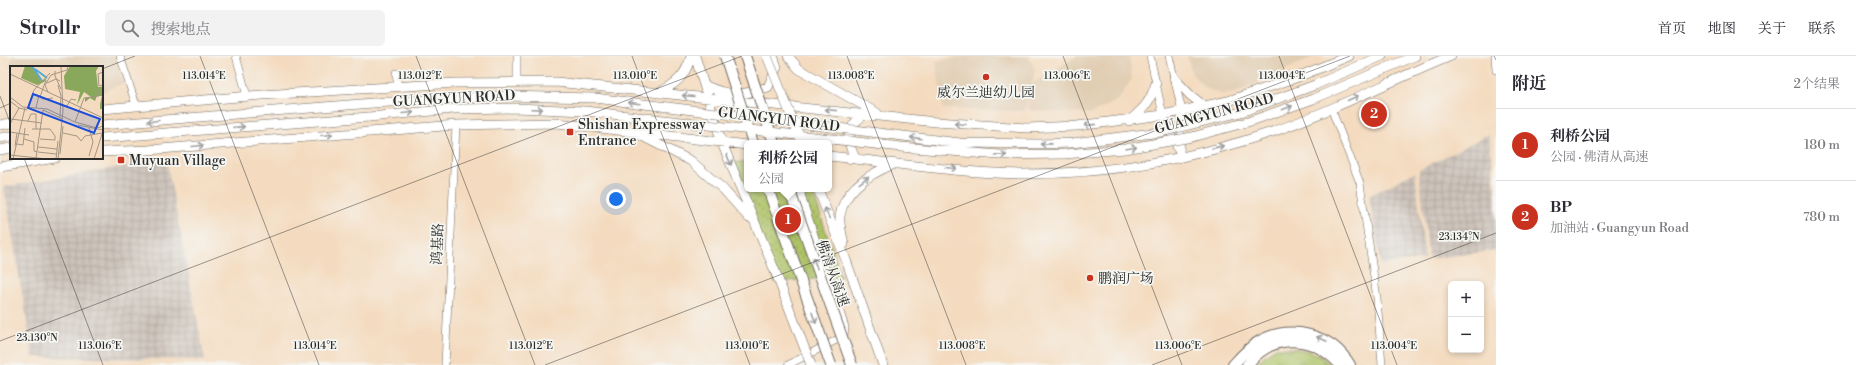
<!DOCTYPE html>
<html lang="zh">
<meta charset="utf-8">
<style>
:root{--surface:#fff;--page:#f2f2f3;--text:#2b2b33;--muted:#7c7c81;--line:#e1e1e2;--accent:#c8321e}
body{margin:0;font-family:"Libre Bodoni","Noto Serif SC",serif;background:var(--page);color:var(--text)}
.controls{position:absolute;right:12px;bottom:12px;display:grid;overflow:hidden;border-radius:6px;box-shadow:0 2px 6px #0003}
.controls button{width:36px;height:36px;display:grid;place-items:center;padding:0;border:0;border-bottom:1px solid var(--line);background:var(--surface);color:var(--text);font:20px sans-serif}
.you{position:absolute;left:616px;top:143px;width:14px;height:14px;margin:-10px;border:3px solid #fff;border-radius:50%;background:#1a73e8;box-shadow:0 0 0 6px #1a73e833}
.badge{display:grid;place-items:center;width:26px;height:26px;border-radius:50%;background:var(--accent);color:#fff;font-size:13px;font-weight:700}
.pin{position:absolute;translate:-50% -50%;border:2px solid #fff;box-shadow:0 1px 4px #0006}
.popup{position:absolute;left:744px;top:84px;width:88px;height:52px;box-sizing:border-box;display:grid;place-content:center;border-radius:6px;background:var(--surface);filter:drop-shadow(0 1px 3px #0005);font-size:13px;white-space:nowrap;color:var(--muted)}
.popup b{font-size:15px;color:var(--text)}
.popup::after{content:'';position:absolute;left:50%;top:100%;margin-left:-8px;border:8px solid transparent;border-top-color:var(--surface)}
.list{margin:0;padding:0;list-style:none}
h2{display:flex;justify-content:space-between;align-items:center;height:52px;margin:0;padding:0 16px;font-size:17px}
h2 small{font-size:13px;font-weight:400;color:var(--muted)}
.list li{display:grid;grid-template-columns:26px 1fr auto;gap:12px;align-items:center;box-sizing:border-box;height:72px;padding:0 16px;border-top:1px solid var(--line)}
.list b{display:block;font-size:15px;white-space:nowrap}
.list p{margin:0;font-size:13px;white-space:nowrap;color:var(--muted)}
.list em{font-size:13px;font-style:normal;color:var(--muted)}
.icon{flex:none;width:22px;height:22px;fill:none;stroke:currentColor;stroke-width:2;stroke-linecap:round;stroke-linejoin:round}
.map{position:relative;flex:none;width:1496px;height:309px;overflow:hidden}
header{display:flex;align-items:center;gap:24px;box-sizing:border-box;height:56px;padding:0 20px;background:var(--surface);border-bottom:1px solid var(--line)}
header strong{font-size:19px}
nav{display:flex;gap:22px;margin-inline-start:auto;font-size:14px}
.search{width:280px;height:36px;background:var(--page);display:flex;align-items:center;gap:10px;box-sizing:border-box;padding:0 14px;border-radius:6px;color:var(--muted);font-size:15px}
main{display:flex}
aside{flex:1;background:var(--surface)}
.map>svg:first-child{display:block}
.built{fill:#e1cdb2}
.industrial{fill:url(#industrial-grid)}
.grass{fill:url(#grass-tufts);stroke:#6c7648}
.park{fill:url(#park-dots);stroke:#6c7648}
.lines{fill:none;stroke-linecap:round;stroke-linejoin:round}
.minor-casing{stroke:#71695f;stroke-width:8}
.major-casing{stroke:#71695f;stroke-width:10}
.highway-casing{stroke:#71695f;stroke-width:12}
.minor{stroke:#fff;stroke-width:7}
.major{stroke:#fff;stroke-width:9}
.highway{stroke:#fff;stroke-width:10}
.major-bridge-casing{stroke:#71695f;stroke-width:10;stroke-linecap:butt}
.highway-bridge-casing{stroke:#71695f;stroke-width:12;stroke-linecap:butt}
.major-bridge{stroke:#fff;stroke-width:9}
.highway-bridge{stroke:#fff;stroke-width:10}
.oneway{stroke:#a0a0a0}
.ticks{fill:none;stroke:#2b2b2b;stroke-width:1;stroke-opacity:0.45}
.poi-dot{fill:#c8321e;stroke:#f6f6f2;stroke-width:1.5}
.labels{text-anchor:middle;stroke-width:3.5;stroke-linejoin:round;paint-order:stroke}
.poi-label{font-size:14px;fill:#2b2b2b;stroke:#f6f6f2;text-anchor:start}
.street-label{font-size:14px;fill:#2b2b2b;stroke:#f6f6f2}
.inset-river{fill:none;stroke:#56a9d1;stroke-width:2}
.inset-road{fill:none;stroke:#a49584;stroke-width:1}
.view{fill:#1d4ed8;fill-opacity:0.15;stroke:#1d4ed8;stroke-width:2}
.inset-edge{fill:none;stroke:#2b2b2b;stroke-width:2}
.ticks-label{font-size:10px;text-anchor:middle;fill:#2b2b2b;stroke:#f6f6f2;stroke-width:3.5;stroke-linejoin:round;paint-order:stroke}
</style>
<header>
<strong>Strollr</strong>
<div class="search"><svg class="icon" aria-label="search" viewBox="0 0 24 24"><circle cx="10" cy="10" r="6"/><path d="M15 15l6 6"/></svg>搜索地点</div>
<nav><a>首页</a><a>地图</a><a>关于</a><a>联系</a></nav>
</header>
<main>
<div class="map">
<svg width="1496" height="309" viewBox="0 0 1496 309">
<defs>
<pattern id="industrial-grid" width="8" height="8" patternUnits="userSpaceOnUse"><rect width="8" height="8" fill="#ccc2b9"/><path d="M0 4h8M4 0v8" fill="none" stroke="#afa79f"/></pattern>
<pattern id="grass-tufts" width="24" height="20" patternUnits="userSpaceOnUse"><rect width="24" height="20" fill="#aec266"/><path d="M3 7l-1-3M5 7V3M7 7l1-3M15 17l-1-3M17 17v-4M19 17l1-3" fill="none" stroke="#8e9e54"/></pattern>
<pattern id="park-dots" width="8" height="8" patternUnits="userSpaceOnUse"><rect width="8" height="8" fill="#aec266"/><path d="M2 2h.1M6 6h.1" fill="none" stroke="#8e9e54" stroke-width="1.8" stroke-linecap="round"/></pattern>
</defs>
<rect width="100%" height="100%" fill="#f6f6f2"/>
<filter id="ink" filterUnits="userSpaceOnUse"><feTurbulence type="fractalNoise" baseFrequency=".025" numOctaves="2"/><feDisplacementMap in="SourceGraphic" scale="8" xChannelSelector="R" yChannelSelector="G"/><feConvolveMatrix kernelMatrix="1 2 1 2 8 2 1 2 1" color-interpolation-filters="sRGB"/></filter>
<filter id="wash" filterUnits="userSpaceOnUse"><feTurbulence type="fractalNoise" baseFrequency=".012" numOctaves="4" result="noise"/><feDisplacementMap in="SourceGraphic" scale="16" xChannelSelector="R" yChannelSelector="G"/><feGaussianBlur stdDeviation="0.9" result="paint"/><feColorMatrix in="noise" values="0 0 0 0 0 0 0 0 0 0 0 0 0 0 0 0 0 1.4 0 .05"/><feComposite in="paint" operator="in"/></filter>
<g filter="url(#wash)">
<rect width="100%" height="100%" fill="#f4dbbf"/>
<path class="built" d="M13 0H114L123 27 102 36V11L11 12 9 11Z
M966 0H1028L1035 13 1032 28 1077 0H1129L1132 22 1118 44 1091 58 1028 54 1030 34 1025 55 943 53 936 5Z
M1187 0H1315L1236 37 1222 38 1205 32 1192 18Z"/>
<path class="industrial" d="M1489 78 1496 143V194L1429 203 1419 114Z
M166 103 205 304 33 301 4 131Z
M1415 116 1425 203 1381 209 1369 140Z"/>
<path class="grass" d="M1276 292C1296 292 1317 293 1330 309H1255L1264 300Z"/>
<path class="park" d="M747 105V133H812L841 221 775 226 734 107Z"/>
</g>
<g filter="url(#ink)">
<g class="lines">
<defs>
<path id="minor" d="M120 0 136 49
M236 0 247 40
M517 0V26
M1150 0 1163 59 1180 100
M1169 0 1182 55 1180 98
M1495 0 1496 14
M396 17 398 31
M1331 52 1360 127 1377 242 1382 309
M445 309 456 69
M788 309 844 280 845 271 803 146 800 133"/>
<path id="major" d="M695 0 722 87 775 215
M788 0 799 13 877 57
M1174 22 1190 39 1204 50
M704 29C730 41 741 40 768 31L777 11 773 0
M1315 29 1382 0
M658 37C676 28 686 20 691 0
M102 53 262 39 456 27 556 26 936 66 1027 72 1077 70 1163 59 1228 45 1295 22 1349 0
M1129 65C1144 52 1150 47 1156 27
M1251 65 1313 43 1415 0
M0 69 11 67
M102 69 373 47
M640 79 691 105 723 133 749 162
M0 82 11 80
M102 82 369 61
M0 94 11 92
M102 96 148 94 456 69 557 67 747 89
M829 100C894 107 960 117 1025 118 1109 118 1196 102 1275 75 1335 54 1392 24 1451 0
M856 103C845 85 847 68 866 58
M0 111 55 102
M818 133 846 204 883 309
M844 188C842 179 839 168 840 160 844 133 871 117 894 108"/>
<path id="highway" d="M1233 309C1241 300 1248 292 1258 286 1290 267 1332 278 1350 309
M1247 309C1273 276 1313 279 1340 309"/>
</defs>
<use href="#minor" class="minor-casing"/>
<use href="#major" class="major-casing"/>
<use href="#highway" class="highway-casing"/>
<use href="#minor" class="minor"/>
<use href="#major" class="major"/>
<use href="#highway" class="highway"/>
<defs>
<path id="major-bridge" d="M767 0 802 87
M373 47 501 40 595 42 960 87 1039 88 1072 87 1161 76 1241 56 1315 29
M369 61 453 53 516 52 585 55 901 91 1000 99 1064 98 1125 93 1192 81 1251 65
M775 215 811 309"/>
<path id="highway-bridge" d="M725 0 753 87
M745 0 774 87
M768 133 831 309
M789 133 852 309"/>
</defs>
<use href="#major-bridge" class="major-bridge-casing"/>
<use href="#highway-bridge" class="highway-bridge-casing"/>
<use href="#major-bridge" class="major-bridge"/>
<use href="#highway-bridge" class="highway-bridge"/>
</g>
<defs><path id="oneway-shaft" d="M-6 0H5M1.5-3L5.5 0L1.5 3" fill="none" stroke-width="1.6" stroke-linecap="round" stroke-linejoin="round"/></defs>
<g class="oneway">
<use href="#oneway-shaft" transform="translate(688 40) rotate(-175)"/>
<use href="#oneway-shaft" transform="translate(1353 42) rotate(-24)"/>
<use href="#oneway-shaft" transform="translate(634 47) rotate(-173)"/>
<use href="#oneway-shaft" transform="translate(1287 52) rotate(-20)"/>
<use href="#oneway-shaft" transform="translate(537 53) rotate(2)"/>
<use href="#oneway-shaft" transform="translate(831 54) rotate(-174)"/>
<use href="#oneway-shaft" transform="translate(408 57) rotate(-5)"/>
<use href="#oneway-shaft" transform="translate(153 65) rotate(175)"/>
<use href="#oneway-shaft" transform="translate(960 68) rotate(-175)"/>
<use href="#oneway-shaft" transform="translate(1090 69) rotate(174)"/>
<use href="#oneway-shaft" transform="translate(239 71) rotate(-4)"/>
<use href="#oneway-shaft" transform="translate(327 79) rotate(-5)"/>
<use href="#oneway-shaft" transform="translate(916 82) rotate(-173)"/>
<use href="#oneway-shaft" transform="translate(1046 88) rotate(179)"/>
<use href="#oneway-shaft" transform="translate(198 90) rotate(-5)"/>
<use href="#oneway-shaft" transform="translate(1218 91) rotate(-13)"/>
<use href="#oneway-shaft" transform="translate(1131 92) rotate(-9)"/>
<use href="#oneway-shaft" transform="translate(1001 99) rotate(1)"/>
<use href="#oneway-shaft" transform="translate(729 104) rotate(68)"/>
<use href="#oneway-shaft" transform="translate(951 112) rotate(5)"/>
<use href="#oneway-shaft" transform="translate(864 124) rotate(-37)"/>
<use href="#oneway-shaft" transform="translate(827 157) rotate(-112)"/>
<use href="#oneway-shaft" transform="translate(815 207) rotate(-110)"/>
<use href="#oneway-shaft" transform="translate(814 262) rotate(70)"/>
<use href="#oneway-shaft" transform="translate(1322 283) rotate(-156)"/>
</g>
</g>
<path class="ticks" d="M200 0 319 309M416 0 535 309M632 0 750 309M847 0 966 309M1063 0 1182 309M1279 0 1397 309M1494 0 1496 4M102 13 135 0M0 40 11 69M0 52 11 47M24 102 103 309M0 285 742 0M545 309 1350 0M1152 309 1496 177"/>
<g class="poi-dot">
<circle cx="986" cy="21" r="4"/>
<rect x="566" y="72" width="8" height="8" rx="2"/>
<rect x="117" y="100" width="8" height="8" rx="2"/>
<circle cx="1090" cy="222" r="4"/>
</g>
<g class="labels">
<g class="poi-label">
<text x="986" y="41" text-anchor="middle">威尔兰迪幼儿园</text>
<text x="578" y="73">Shishan Expressway<tspan x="578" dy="16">Entrance</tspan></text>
<text x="129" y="109">Muyuan Village</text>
<text x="1098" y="227">鹏润广场</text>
</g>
<g class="street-label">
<text transform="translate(454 42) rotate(-3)" y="5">GUANGYUN ROAD</text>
<text transform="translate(1214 57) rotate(-15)" y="5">GUANGYUN ROAD</text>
<text transform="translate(779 63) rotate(7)" y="5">GUANGYUN ROAD</text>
<text transform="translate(437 188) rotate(-87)" y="5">鸿基路</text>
<text transform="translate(833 217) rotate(70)" y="5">佛清从高速</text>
</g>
</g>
<g transform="translate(10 10)">
<rect width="93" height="93" fill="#f4dbbf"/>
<path d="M15 0H22L31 15 37 12 34 16 27 19 11 12ZM60 0H89L86 5 88 21H93V43H90V38L92 30H87L85 35 80 32 75 36V32L81 31 74 26 67 39 70 26 55 23 54 10Z" fill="#8aa85b"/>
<path class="inset-river" d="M22 0 32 15M25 3 37 12"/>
<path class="inset-road" d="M45 5V10L51 23M93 6 88 8 89 20 93 19M0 8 93 52M36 14 30 31 33 33 43 32M37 17 46 13 50 15M48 19 51 30 50 51M38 26 35 19 41 9 57 4 58 0M0 31 13 41 37 43 65 56 87 62 93 60M0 35 9 42 17 44M53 40H57L61 33 66 34M18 41 24 24 40 7M26 42 29 29M33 44 53 53M1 53 32 57M18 55 21 48H26V63M65 56 74 32 89 30V24L93 21M0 58 9 42M68 59 93 64M22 63H40L45 70V74L30 73M0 66 19 69M53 67 67 70 71 75 75 70 92 67M14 73 24 76V85L27 86M7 78 13 79 15 62M5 80 7 67M28 81 47 83M28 86 46 88M50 88 53 60M0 89 37 93M79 90 83 76 79 62M26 92 33 44M3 93 15 42M46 93 48 75M48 93 53 45 51 0M84 93 92 68"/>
<path class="view" d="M23 28 90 53 84 67 18 42Z"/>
<rect width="93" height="93" class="inset-edge"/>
</g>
<g class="ticks-label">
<text x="204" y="23">113.014°E</text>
<text x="420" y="23">113.012°E</text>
<text x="635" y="23">113.010°E</text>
<text x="851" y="23">113.008°E</text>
<text x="1067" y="23">113.006°E</text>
<text x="1282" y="23">113.004°E</text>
<text x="1459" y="184">23.134°N</text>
<text x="37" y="285">23.130°N</text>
<text x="100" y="293">113.016°E</text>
<text x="315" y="293">113.014°E</text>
<text x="531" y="293">113.012°E</text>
<text x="747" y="293">113.010°E</text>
<text x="962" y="293">113.008°E</text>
<text x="1178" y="293">113.006°E</text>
<text x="1394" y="293">113.004°E</text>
</g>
</svg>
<div class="controls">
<button>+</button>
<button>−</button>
</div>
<div class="you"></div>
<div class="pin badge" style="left:788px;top:164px">1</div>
<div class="popup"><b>利桥公园</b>公园</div>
<div class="pin badge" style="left:1374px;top:58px">2</div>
</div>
<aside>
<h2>附近<small>2个结果</small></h2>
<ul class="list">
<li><span class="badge">1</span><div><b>利桥公园</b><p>公园 · 佛清从高速</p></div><em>180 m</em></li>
<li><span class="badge">2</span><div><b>BP</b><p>加油站 · Guangyun Road</p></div><em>780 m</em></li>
</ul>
</aside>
</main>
